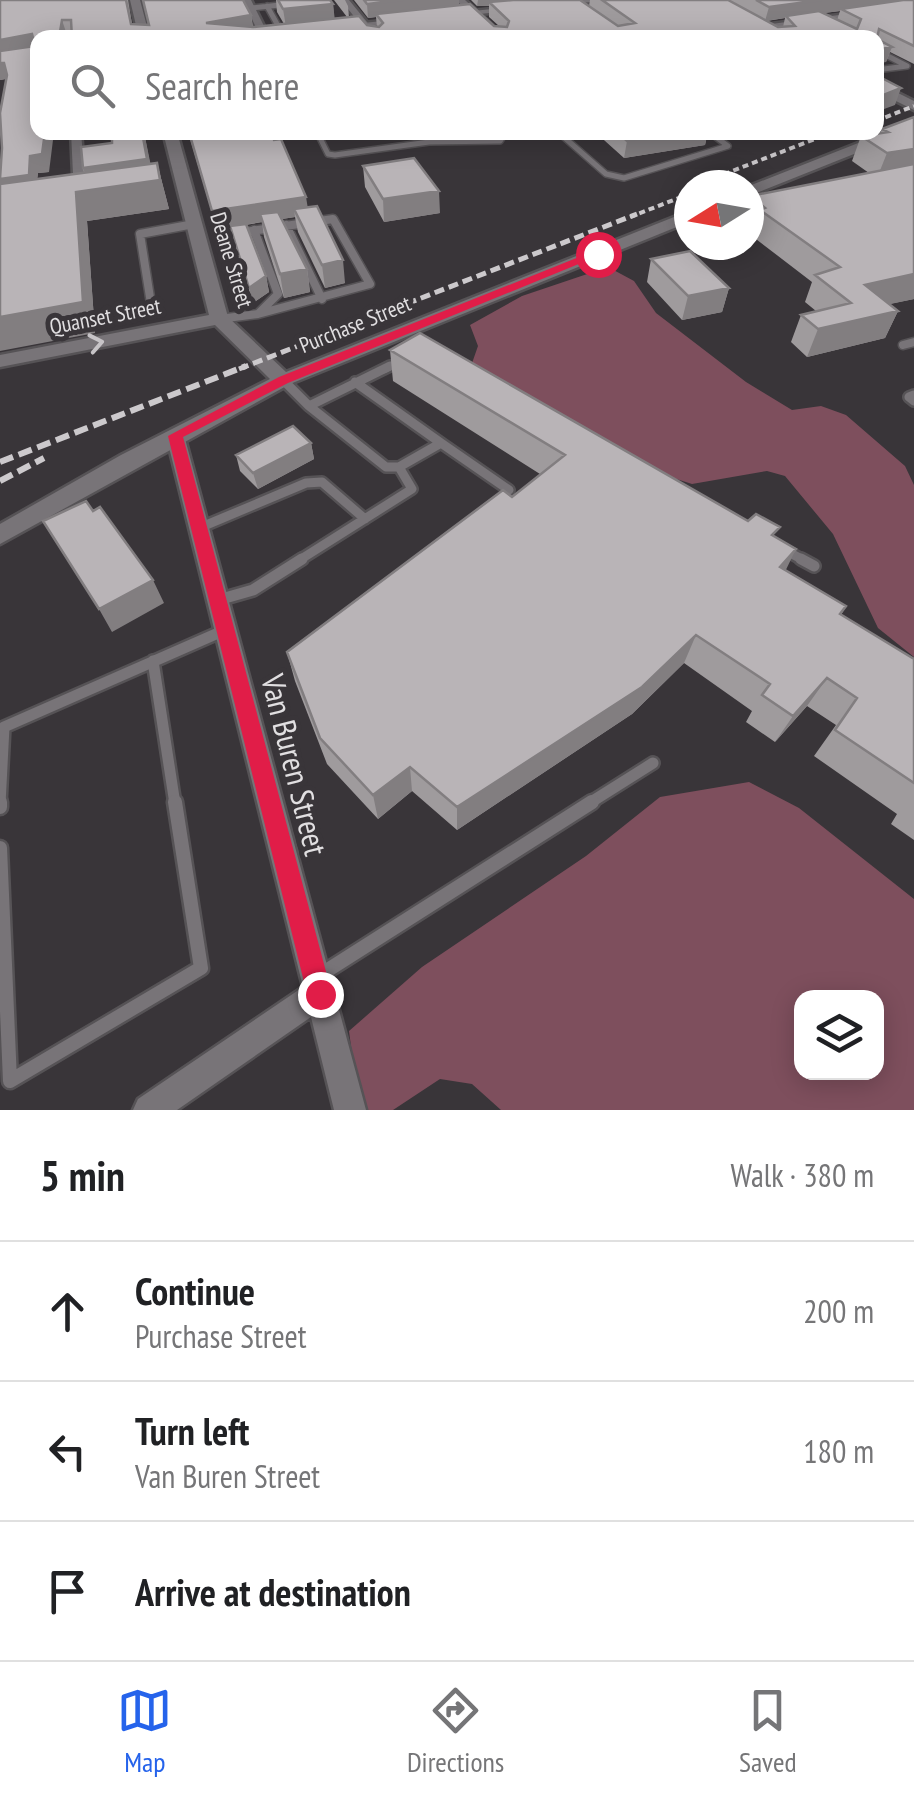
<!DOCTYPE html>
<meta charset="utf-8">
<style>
:root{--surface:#fff;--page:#f2f2f2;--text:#202124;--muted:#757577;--line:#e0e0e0;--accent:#2563eb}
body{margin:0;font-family:"PT Sans Narrow",sans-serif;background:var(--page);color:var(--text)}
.controls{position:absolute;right:30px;bottom:30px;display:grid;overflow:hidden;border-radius:20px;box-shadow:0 5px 25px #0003}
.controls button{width:90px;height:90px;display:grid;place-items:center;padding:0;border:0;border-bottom:2px solid var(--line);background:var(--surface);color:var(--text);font:50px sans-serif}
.compass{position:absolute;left:674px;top:170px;width:90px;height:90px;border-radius:50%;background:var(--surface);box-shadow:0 5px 25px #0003;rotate:259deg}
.stop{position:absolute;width:30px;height:30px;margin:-22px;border:8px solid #e11d48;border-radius:50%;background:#fff}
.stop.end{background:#e11d48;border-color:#fff;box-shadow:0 2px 10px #0008}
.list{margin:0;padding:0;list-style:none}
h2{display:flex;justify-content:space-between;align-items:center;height:130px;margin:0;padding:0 40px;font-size:42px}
h2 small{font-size:32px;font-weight:400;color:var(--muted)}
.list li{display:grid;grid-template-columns:65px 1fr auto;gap:30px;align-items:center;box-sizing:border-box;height:140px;padding:0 40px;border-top:2px solid var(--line)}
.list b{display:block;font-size:38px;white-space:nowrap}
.list p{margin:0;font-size:32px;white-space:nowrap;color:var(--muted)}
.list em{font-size:32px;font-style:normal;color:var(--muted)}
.icon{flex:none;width:55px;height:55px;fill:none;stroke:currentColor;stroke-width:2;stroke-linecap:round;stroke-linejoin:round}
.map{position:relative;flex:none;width:914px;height:1110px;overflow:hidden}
.search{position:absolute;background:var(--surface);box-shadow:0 5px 25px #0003;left:30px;right:30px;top:30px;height:110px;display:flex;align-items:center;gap:25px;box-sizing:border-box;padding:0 35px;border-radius:20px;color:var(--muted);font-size:38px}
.sheet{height:550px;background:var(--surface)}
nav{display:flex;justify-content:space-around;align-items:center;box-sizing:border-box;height:140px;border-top:2px solid var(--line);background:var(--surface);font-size:28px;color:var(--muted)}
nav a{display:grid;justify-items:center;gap:5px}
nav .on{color:var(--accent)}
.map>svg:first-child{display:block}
.green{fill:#7e4f5d;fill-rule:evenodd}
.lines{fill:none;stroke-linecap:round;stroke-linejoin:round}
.lane-far4-casing{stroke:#565356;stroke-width:8}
.lane-far3-casing{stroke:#565356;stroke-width:11}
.lane-far2-casing{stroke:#565356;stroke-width:14}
.lane-far1-casing{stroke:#565356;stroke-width:16}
.lane-casing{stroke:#565356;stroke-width:19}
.street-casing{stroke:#565356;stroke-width:5}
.secondary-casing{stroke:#565356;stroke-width:5}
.lane-far4{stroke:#787478;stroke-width:5}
.lane-far3{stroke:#787478;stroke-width:8}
.lane-far2{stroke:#787478;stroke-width:9}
.lane-far1{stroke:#787478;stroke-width:11}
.lane{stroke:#787478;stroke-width:14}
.street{fill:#787478;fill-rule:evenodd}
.secondary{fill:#787478;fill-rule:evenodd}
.rail-far2{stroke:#ccc9cc;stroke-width:4;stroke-dasharray:6 4;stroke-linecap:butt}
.rail-far1{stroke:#ccc9cc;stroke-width:5;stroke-dasharray:10 5;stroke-linecap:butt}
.rail{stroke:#ccc9cc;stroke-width:6;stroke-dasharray:14 6;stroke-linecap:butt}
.wall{fill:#9f9b9d;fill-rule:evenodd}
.shaded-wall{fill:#827e80}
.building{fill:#b9b4b7;stroke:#827e80;stroke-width:2.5}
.oneway{stroke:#c7c4c7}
.route{fill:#e11d48}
.labels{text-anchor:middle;stroke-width:10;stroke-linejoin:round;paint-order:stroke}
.far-street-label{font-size:22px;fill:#e1dfe1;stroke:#393539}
.near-street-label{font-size:32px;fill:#e1dfe1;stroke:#393539}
</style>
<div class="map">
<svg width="914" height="1110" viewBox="0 0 914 1110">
<rect width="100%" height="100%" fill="#393539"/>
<path class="green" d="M608 267 634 281 656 313 746 382 792 410 821 406 846 415 905 466 914 485V657L878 628 833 534 785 476 767 471 692 484 661 474 471 366 478 346 470 325 522 296Z
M749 782 799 808 914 899V1110H501L472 1084 440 1079 393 1110H367L357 1092 349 1031 422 967 586 856 660 797ZM802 998H876V1072H802Z"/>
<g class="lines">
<defs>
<path id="lane-far4" d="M267 6 281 31
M251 8 289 4
M876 50 907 66 876 70
M317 132 328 154 335 155 429 142 500 141 506 132
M558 132 606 174 624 178 728 146 709 132"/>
<path id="lane-far3" d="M286 225 322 299
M244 304 221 238 224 235 333 219 370 284 258 314
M152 310 140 234 194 224
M219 319 258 314 278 294 254 230
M903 345 914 342
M385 369 401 361"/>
<path id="lane-far2" d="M390 366 309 406 386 467H399L441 443 509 490
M283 380 309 406
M355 382 441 443
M914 395 909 397 914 401
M199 528 306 483 322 482 365 519
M783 549 805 561
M298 561 412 489 399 467"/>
<path id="lane-far1" d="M801 559 814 566
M218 600 253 590 302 559
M153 661 175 804
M0 804 4 727 225 630
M588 804 653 763"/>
<path id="lane" d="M0 807V802
M0 848 10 1081 201 968 175 802
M320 975 592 802"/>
<path id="street" d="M243 0H251L270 38H261Z
M341 0H349L380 38H371Z
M456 0H465L506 38H496Z
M914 5V9L761 29 757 26Z
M71 132H81L86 195 80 199 74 195Z
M175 429 184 435 366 1110H334L311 1017 177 1110H133L138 1099 303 987 166 435Z"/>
<path id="secondary" d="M130 0H140L150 38H139Z
M574 0H609L332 30 327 27Z
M876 82 914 101V110L876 91Z
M914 121V130L749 196V186Z
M163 132H177L228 317 286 372 689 211V222L290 384 0 544V524L121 455 270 379 215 325 0 367V355L209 315Z"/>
</defs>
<use href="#lane-far4" class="lane-far4-casing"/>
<use href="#lane-far3" class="lane-far3-casing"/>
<use href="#lane-far2" class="lane-far2-casing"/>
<use href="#lane-far1" class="lane-far1-casing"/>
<use href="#lane" class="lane-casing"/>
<use href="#street" class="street-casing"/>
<use href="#secondary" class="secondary-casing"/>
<use href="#lane-far4" class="lane-far4"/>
<use href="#lane-far3" class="lane-far3"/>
<use href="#lane-far2" class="lane-far2"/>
<use href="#lane-far1" class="lane-far1"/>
<use href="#lane" class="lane"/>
<use href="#street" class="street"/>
<use href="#secondary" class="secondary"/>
<path class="rail-far2" d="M876 121 914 106
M696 185 833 132
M630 217 689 194"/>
<path class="rail-far1" d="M239 369 637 214"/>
<path class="rail" d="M0 462 246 366
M0 481 44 458"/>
</g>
<path class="wall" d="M0 0H128L132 24 149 25 251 15 253 27 284 24 277 12 276 0H330L333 4 334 18 347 17 334 0H345L348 6 349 17 367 25 377 27 376 17 368 18 354 0H459V6L494 26H499L489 17V6H477L471 0H580L589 6 590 0H914V64L890 52 886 62 72 35H67V38H38L49 172 38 173 37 179 84 173 83 168 112 143 144 132 150 164 157 163 169 209 87 221 95 333 2 148 6 79 0 80ZM840 11 837 20 823 13ZM785 18 783 27H778L767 21Z
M914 117V299L889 304 898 311 885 338 807 357 791 342 801 315 816 311 805 302 812 282 752 236 753 231 749 228 750 196 869 173 852 161 861 136 880 133 882 129Z
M188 132 308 207 345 283 325 288 298 232 295 217 282 219 307 269 310 292 284 298 264 237 262 222 246 225 266 276 269 292 253 303 230 227 217 229Z
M595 132H708L705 145 624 158Z
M363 166 440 213 384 222 365 187Z
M651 259 729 288 722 312 682 320 647 282Z
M390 350 775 537 785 570 846 606 841 615 914 659V840L891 824 897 814 814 756 836 725 807 706 775 742 746 722 752 711 684 663 632 714 457 830 412 791 378 819 327 764 295 681 287 652 512 497 540 474 393 381Z
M311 443 314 459 258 489 240 471 236 455Z"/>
<path class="shaded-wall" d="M403 0H459V8L376 14V17L368 18 367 4Z
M478 0H560L489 2V6H477Z
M821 0H914L841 9 840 11 788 18 786 16 785 18 765 21 769 7Z
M333 4 335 21 286 27 283 9Z
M251 15 253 30 206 23Z
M62 20 67 35V38H59Z
M32 34 38 49 0 56V40Z
M892 47 886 62 876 64V50Z
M0 63H4L10 78 0 80Z
M901 88 895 105 876 112V98Z
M45 132H54L49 172 38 173 36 193 0 189V179L30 156Z
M142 132H144L153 176 89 185 83 168Z
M539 132H554L553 136 538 138Z
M682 132H708L705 145 624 158 627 141Z
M914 149V172L877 178 887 153Z
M157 163 169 209 87 221 95 333 0 351V317L76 192Z
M439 191 440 213 384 222 383 199Z
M306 197 309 215 294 209 295 217 263 222 260 214 262 222 217 229 212 211Z
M343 260 345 283 325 288 322 265Z
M307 269 310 292 284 298 280 274Z
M914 274V299L853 312 865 285Z
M266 276 269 292 253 303 249 288Z
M729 288 722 312 682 320 688 296Z
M898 311 885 338 807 357 818 329Z
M311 443 314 459 258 489 253 473Z
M796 549 781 580 780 567Z
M153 580 164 603 112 632 99 609Z
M696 635 684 663 632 714 457 830V807Z
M827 678 807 706 775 742 793 716Z
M410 767 412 791 378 819 373 795Z"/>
<path class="building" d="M0 0H126L131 24 149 25 143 0H243L251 15 206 23 253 27 359 16 367 25 379 27 383 23 376 14 470 4 494 26 507 27 509 21 489 2 513 0H580L618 26 635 23 602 0H728L778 27 795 26 786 16 819 11 857 29 861 19 841 9 903 0H914V46L879 29 877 39 892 47 876 50V38H72L71 20H62L59 38H38V132H45L42 154 30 156 29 175 0 179 2 148 0 113 7 75 4 63H0V51L35 46 32 34 0 40Z
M278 0H330L333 4 283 9Z
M364 0H403L367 4Z
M756 0H821L769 7Z
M876 75 901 88 876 98Z
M914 117V149L887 153 861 136 888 132 882 129Z
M112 132H142L147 159 83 168 81 147 112 143Z
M189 132H270L274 140 281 139 306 197 212 211Z
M617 132H682L627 141Z
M414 158 439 191 383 199 363 166Z
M157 163 160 180 76 192 83 302 0 317V184Z
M914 164V274L865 285 898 311 818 329 801 315 851 303 815 275 840 267 760 210 765 208 750 196Z
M317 206 343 260 322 265 294 209Z
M278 212 307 269 280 274 260 214Z
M246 224 266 276 249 288 230 226Z
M690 251 729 288 688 296 651 259Z
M420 333 748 521 756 514 780 527 772 535 796 549 780 567 846 606 840 614 914 659V783L835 730 857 698 827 678 793 716 762 695 770 684 696 635 642 687 457 807 410 767 373 795 320 738 287 652 503 490 512 497 565 455 390 350Z
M293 426 311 443 253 473 236 455Z
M86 501 93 511 100 507 153 580 99 609 43 521Z"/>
<defs><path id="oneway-chevron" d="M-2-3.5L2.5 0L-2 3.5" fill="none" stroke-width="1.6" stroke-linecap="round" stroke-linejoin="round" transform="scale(2.5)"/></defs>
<use class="oneway" href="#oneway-chevron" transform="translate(96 343) rotate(-11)"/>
<path class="route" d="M594 251 603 254 288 383 183 437 332 994 328 1002 320 1006 311 1002 307 994 168 436 279 377Z"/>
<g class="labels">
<g class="far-street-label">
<text transform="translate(232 260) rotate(73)" y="8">Deane Street</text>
<text transform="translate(105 316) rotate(-11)" y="8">Quanset Street</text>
<text transform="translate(355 324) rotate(-22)" y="8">Purchase Street</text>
</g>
<g class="near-street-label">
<text transform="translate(294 765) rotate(76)" y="11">Van Buren Street</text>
</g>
</g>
</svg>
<div class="controls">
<button><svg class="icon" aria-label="layers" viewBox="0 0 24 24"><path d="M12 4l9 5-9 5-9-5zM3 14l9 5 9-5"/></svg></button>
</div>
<svg class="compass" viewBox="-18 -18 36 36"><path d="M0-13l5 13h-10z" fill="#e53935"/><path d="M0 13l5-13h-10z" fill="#757577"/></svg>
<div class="stop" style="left:598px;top:254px"></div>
<div class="stop end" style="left:320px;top:994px"></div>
<div class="search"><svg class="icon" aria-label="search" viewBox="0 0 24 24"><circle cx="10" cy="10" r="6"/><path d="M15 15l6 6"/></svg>Search here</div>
</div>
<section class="sheet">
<h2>5 min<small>Walk · 380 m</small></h2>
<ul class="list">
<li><svg class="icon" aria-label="ahead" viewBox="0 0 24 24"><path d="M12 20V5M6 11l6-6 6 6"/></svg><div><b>Continue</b><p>Purchase Street</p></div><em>200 m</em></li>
<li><svg class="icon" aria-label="left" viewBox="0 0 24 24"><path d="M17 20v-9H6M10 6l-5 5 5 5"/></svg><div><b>Turn left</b><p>Van Buren Street</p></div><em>180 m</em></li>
<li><svg class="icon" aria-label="arrive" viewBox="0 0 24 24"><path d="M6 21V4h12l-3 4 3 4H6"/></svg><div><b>Arrive at destination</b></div></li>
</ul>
</section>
<nav>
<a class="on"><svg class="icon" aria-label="map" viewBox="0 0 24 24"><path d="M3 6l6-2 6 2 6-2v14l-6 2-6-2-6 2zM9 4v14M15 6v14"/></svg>Map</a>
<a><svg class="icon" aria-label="directions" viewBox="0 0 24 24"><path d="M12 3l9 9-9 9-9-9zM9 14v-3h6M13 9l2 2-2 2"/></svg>Directions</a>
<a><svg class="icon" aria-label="saved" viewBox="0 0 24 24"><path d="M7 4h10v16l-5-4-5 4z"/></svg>Saved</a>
</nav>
